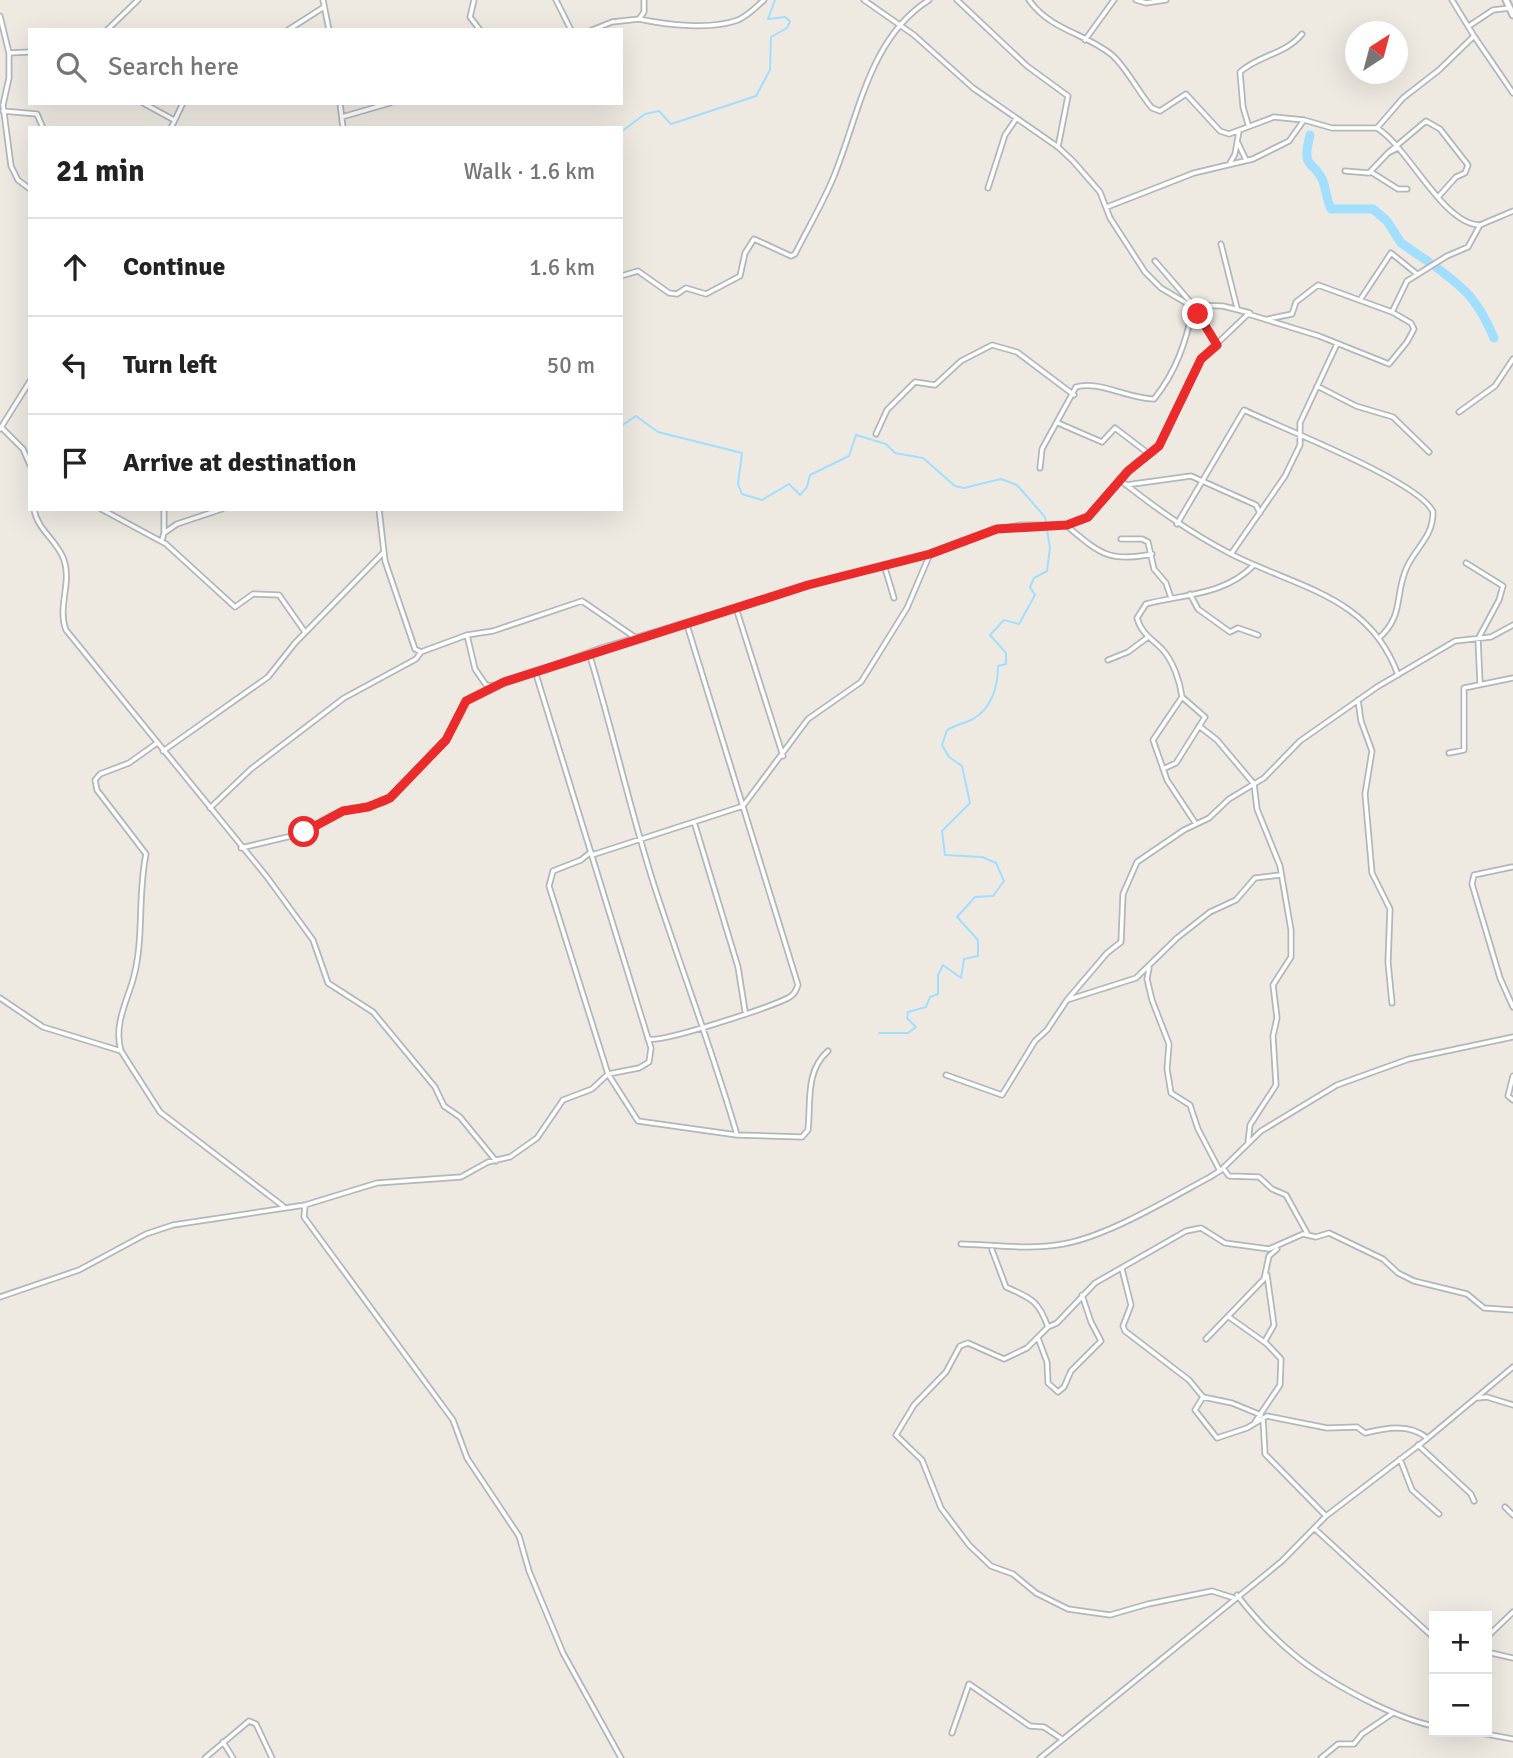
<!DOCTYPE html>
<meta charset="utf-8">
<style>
:root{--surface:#fff;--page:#f6f6f6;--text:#222;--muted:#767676;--line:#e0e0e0}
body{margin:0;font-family:Signika,sans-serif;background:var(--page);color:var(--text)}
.controls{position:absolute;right:21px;bottom:21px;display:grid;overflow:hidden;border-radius:0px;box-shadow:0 7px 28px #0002}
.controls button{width:63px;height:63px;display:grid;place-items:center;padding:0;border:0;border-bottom:2px solid var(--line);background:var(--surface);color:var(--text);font:35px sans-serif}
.compass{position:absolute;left:1345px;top:21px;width:63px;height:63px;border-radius:50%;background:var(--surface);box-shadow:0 7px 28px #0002;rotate:36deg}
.stop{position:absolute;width:21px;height:21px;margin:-16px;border:5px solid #eb2b2b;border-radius:50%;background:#fff}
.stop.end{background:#eb2b2b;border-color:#fff;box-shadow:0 2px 7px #0008}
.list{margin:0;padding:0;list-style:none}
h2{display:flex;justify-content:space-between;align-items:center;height:91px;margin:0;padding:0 28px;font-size:30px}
h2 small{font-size:23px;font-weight:400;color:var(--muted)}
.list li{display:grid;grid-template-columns:46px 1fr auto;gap:21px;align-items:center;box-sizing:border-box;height:98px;padding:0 28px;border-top:2px solid var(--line)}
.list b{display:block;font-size:26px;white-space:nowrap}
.list em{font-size:23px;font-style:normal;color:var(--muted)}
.icon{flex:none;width:38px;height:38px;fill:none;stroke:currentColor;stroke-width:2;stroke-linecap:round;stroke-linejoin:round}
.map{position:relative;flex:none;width:1513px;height:1758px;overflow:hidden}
.search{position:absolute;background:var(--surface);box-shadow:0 7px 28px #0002;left:28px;top:28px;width:595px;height:77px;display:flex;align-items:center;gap:18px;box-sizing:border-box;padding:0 24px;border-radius:0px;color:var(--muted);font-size:26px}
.panel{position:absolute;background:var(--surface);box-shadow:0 7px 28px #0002;left:28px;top:126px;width:595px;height:385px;border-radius:0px}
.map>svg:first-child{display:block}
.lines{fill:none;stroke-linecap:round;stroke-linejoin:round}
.stream{stroke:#a1deff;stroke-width:2}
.river{stroke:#a1deff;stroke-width:9}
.minor-casing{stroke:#b3b6ba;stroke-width:7}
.secondary-casing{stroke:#b4b8bd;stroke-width:9}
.minor{stroke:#fff;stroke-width:3.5}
.secondary{stroke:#fff;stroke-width:5}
.route{stroke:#eb2b2b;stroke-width:9}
</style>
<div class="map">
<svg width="1513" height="1758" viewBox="0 0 1513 1758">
<rect width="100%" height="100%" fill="#eeeae2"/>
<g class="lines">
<path class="stream" d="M621 132 645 114 659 111 671 124 756 96 770 70 771 37 787 28 790 21 785 17 768 19 775 0
M621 426 636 416 658 432 742 453 738 484 742 494 762 500 789 484 800 495 807 487 810 475 849 456 856 435 886 444 895 453 923 458 955 486 964 488 1001 479 1017 485 1045 517 1050 548 1047 571 1034 578 1030 587 1035 595 1019 624 1004 620 990 635 1006 653V664L998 666C998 686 992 708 973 719 965 723 956 725 947 730L942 745 949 757 962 766 970 803 942 831 945 855 982 857 996 863 1004 881 993 896 975 897 957 917 978 940V956L964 959 961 978 943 965 938 975V994L930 997 926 1007 908 1012 907 1018 916 1027 908 1033H879"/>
<path class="river" d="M1310 135C1301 172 1313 158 1323 181 1326 190 1327 200 1331 209H1373L1387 221 1401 243 1429 262
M1436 267C1468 291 1478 301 1494 338"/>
<defs>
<path id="minor" d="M323 0 329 30
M474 0 470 17 480 30
M556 0 571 30
M864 0 914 35 973 88 1058 147 1073 161 1100 192 1110 218 1145 272 1161 288 1193 307 1217 345
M957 0 1027 66 1068 96 1058 147
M1029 0C1051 31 1086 33 1112 55 1126 67 1139 93 1152 108L1160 111 1186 94 1220 131 1229 134 1274 117 1304 120 1332 128H1377C1409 148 1442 223 1479 225
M1136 0 1146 3 1166 0
M0 16 9 53V78L3 105 11 166 18 180 30 189
M639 19C667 25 711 30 738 20 749 15 756 7 764 0
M1469 26 1493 10 1510 8
M107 30 138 0
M288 30 324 7
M592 30 612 22 639 19 644 12V0
M1474 36 1513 93
M1085 40 1114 0
M9 53 30 52
M143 103 174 120
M340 103 343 128
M3 111 37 114 43 128
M342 117 390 103
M1248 124 1243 107 1240 72C1259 55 1286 54 1302 34
M171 128 183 103
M1377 128 1403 98 1439 70 1474 36 1452 0
M1238 143 1246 160
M1388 153 1426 121 1440 129 1468 165 1465 173 1456 177 1439 196
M1230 163 1235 154 1239 131
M1345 171 1369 173 1388 153 1398 148
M1371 172 1398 189H1407
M988 188 1005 135 1016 119
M1107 207 1194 173 1253 159 1289 141 1304 120
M1221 244 1237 308
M1155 261 1193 305
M621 276 638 271 669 293 677 294 686 288 706 294 740 276 745 253 754 239 791 256 795 254C808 228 823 203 834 176 859 115 869 38 929 0
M1360 300 1391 253 1417 274
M1193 305 1223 306 1250 313
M1268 319 1292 314 1296 302 1318 285 1392 312
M1317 386 1356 406 1393 417 1429 452
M1459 412 1495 386 1513 359
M1058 423 1102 442 1115 428 1149 454
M1 427 23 449 30 465
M0 429 30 381
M876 434 887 410 915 382 935 385 961 361 992 345 1017 352 1074 395
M1040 468 1042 449 1076 387C1098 380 1129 399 1154 399 1176 372 1186 342 1193 308
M1120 480C1157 509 1189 532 1231 554 1298 588 1370 596 1398 675
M1126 485 1191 476 1256 505 1260 513
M34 509C37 530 58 541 64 560 72 583 57 607 66 630L267 877 313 940 328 983 373 1012 435 1087 444 1106 460 1117 496 1161
M101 509 166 544 235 607 253 594 279 595 305 632
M379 509 385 561 415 649 421 652 467 635 475 669 486 685 496 686 601 648 809 585 930 554 997 529 1021 525H1067L1088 518 1128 471 1159 446 1201 359 1248 314 1319 336 1389 364 1407 342 1414 329 1411 323 1392 312 1407 281 1447 256 1468 247 1480 225 1513 211
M1177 524 1244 410C1279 427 1421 482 1433 512 1433 537 1417 546 1407 567 1394 594 1405 615 1379 638
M1067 526C1099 553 1109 563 1152 554
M164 532V509
M1121 539H1142L1148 542 1154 569 1166 583 1171 598
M162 540 164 533 177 524 222 509
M1231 554 1285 476 1300 445V423L1337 344
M1466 563 1503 586 1499 600 1478 639 1480 683
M884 565 894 598
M1190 594 1198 609 1230 632 1238 628 1258 635
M736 608 783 756
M467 635 493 631 582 601 636 638
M589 653C613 731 630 811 655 888 682 971 713 1052 737 1135
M1108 660 1128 652 1148 637
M1358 700 1361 721 1372 751 1365 794 1372 873 1390 909 1388 962 1392 1003
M1199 726 1217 740 1254 784 1257 809 1280 866 1291 930V957L1273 985 1277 1018 1273 1036 1276 1085 1250 1125 1248 1143
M157 743 129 763 100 774 95 780 97 790 146 854C137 897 145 941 132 983 125 1005 114 1027 121 1051L160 1112 283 1206
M163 751 268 677 295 643 383 553
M1449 753 1464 750V688L1513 678
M1163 769 1176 763 1205 717 1182 697
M210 808 251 769 344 698 416 659 421 652
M1196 824 1167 780 1153 740 1182 697C1180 681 1173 661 1162 649 1152 639 1141 633 1137 618L1146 604C1185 594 1225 595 1254 565
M695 825 738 967 745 1011
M241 848 300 834 343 811 385 802 446 740 466 701 494 687
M591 852 581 860 553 871 549 886 608 1074 638 1121 737 1135 802 1137 808 1130C811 1102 805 1071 828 1051
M592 855 743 806 808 719 861 682 907 608 930 554
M1512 867 1474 875 1472 884 1500 978 1513 1007
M1149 968 1147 979 1152 1000 1169 1044 1167 1069 1171 1093 1190 1105 1198 1129 1220 1171
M0 998 43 1027 121 1051
M1067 1000 1107 953 1121 942 1123 894 1137 862 1184 830 1209 818 1229 799 1264 778 1300 741 1377 687 1455 641 1491 637 1513 625
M648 1039C663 1043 770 1007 788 998 794 995 796 991 798 985L687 625
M946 1075 1002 1095 1035 1041 1047 1030 1067 1000 1136 978 1177 938 1210 912 1236 900 1255 878 1280 875
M1513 1076 1508 1096 1513 1100
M1223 1168 1229 1176 1259 1177 1272 1189 1286 1195 1307 1233
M305 1205 304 1217 453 1420 467 1458 519 1536 529 1571 563 1653 621 1758
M961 1244C995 1245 1030 1250 1063 1244 1108 1236 1169 1199 1210 1177L1221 1170 1261 1131 1337 1085 1409 1059 1513 1037
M992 1250 1006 1287C1030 1298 1038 1299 1048 1327L1027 1348 1004 1359 968 1343 960 1346 946 1372 914 1405 896 1435 922 1460 941 1508 969 1545 991 1566 1013 1574 1036 1593 1068 1609 1110 1615 1148 1604 1212 1591 1234 1598
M1122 1269 1131 1305 1123 1326 1125 1331 1189 1380 1203 1397 1195 1410 1217 1438 1247 1428 1267 1416 1327 1428 1357 1427 1365 1433C1386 1428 1409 1423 1427 1438
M0 1297 79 1270 146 1234 173 1225 305 1205 377 1183 461 1177 488 1162 510 1157 537 1138 563 1100 592 1089 608 1074 639 1068 649 1062 651 1048 535 671
M1229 1317 1267 1344 1281 1359 1280 1385 1255 1422
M1048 1327 1057 1323 1095 1283 1186 1231 1201 1228 1225 1243 1269 1249 1303 1234 1316 1237 1329 1233 1383 1259 1398 1273 1414 1281 1467 1294 1484 1308 1513 1310
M1038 1338 1047 1362 1048 1383 1058 1392 1064 1387 1071 1371 1101 1341 1091 1322 1082 1295
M1206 1339 1264 1279 1269 1256 1277 1249
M1265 1341 1274 1325 1267 1275
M1203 1397 1232 1403 1261 1415
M1477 1398 1487 1397 1513 1405
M1263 1418 1265 1454 1326 1516
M1418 1445 1471 1494 1474 1501
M1400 1459 1412 1490 1439 1514
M1505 1507 1513 1515
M1315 1529 1434 1638
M1237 1595C1278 1648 1315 1675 1374 1704 1393 1713 1413 1722 1434 1726
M1487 1637 1513 1612
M1487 1652 1513 1658
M1475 1732 1513 1739
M952 1733 969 1684 1030 1726 1044 1727 1062 1739
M223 1742 233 1758
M205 1758 249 1721 256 1724 272 1758
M1040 1758 1282 1561 1326 1516 1423 1442 1513 1367
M1321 1758 1338 1744H1354L1362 1734 1393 1713"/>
<path id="secondary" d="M1506 0 1513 15"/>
</defs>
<use href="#minor" class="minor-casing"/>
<use href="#secondary" class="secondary-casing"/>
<use href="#minor" class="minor"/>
<use href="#secondary" class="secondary"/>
</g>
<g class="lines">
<path class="route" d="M304 832 343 811 368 807 390 798 446 740 466 701 504 682 808 585 930 554 997 529 1067 525 1088 517 1128 471 1159 446 1201 359 1217 345 1198 314"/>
</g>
</svg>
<div class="controls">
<button>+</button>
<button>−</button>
</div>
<svg class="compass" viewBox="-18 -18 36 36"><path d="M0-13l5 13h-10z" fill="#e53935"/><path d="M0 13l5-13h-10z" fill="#767676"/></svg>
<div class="stop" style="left:304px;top:832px"></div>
<div class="stop end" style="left:1198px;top:314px"></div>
<div class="search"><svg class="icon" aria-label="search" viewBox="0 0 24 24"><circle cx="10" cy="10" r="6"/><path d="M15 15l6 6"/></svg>Search here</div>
<section class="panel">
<h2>21 min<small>Walk · 1.6 km</small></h2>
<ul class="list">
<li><svg class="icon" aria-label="ahead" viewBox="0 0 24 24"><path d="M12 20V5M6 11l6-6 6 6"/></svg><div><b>Continue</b></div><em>1.6 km</em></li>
<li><svg class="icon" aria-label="left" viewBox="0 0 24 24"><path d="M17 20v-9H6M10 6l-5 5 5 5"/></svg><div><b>Turn left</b></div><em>50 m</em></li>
<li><svg class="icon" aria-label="arrive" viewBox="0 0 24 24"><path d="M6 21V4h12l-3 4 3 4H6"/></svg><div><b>Arrive at destination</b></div></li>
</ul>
</section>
</div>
